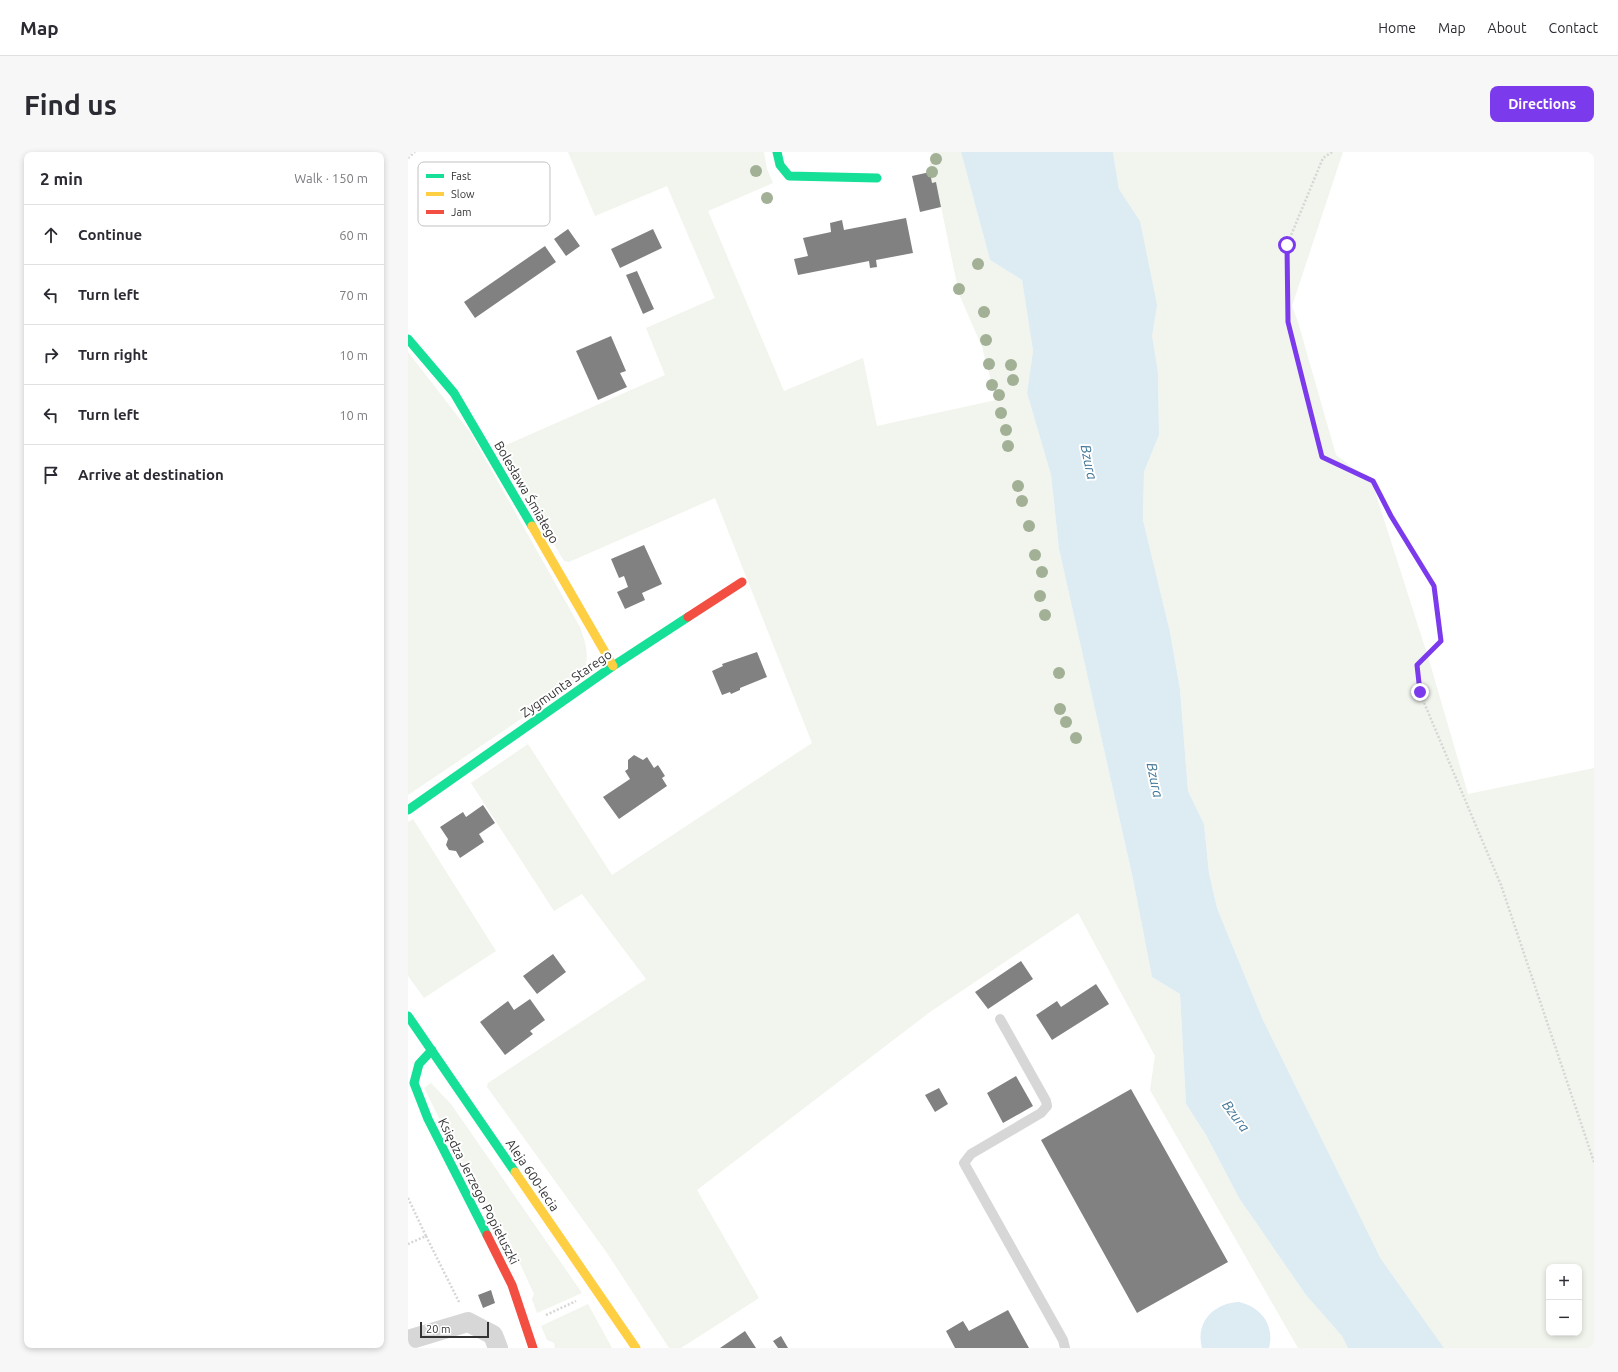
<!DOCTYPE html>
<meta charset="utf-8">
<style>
:root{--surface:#fff;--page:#f7f7f7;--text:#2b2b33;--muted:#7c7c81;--line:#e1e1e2;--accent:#7c3aed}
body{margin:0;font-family:Ubuntu,sans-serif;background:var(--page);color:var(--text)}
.controls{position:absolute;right:12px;bottom:12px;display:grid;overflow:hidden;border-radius:8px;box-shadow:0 2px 6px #0003}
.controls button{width:36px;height:36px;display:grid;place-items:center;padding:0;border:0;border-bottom:1px solid var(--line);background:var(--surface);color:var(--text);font:20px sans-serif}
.scale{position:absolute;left:12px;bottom:10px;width:69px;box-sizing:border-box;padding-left:4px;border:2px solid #333;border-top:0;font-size:11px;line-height:14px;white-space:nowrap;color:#333;-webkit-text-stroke:3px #fff;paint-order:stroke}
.stop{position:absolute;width:12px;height:12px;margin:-9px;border:3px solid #7c3aed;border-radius:50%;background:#fff}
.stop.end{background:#7c3aed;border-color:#fff;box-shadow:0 1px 4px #0008}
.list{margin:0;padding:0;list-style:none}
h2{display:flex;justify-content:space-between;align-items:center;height:52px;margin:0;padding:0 16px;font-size:17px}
h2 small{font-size:13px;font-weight:400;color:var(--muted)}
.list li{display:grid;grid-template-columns:26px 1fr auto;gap:12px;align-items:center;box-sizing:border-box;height:60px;padding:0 16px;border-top:1px solid var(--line)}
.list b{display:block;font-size:15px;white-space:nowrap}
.list em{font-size:13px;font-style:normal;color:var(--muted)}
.icon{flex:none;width:22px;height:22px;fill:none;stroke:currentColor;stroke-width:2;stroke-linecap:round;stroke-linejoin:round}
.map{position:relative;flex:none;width:1186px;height:1196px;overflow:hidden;border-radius:8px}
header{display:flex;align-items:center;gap:24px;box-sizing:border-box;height:56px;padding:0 20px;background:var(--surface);border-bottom:1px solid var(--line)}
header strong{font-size:19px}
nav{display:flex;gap:22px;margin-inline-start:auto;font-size:14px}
.intro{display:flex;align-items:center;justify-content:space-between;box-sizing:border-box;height:96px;padding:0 24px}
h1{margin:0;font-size:28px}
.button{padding:10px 18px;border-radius:8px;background:var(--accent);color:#fff;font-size:14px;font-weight:700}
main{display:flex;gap:24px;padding:0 24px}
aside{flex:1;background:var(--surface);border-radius:8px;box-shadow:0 2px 6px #0003}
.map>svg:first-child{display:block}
.green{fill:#f1f5ed;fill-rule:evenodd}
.water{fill:#ddebf3}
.building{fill:#818181}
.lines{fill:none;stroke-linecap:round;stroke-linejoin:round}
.path{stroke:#d6d6d6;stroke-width:2.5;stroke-dasharray:2 2;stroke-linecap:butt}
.lane{stroke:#d7d7d7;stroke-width:10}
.street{stroke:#d7d7d7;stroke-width:20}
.fast{stroke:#16e098;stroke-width:9}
.slow{stroke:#ffcf43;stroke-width:9}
.jam{stroke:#f24e42;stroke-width:9}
.tree{fill:#a2b095}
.route{stroke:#7c3aed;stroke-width:5}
.labels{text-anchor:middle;stroke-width:4;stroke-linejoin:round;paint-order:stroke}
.street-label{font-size:13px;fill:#333;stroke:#fff}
.water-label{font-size:14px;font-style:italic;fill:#3f7597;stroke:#fff}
.key{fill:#fff;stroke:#c2c2c2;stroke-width:1}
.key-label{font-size:11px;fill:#333}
</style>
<header>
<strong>Map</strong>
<nav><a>Home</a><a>Map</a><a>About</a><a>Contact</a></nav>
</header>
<div class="intro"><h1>Find us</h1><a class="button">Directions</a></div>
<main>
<aside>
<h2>2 min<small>Walk · 150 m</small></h2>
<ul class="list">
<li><svg class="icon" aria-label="ahead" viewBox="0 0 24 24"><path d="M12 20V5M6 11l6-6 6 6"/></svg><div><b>Continue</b></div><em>60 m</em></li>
<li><svg class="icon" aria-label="left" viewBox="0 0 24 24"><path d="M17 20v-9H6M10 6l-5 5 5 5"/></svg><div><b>Turn left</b></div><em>70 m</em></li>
<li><svg class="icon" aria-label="right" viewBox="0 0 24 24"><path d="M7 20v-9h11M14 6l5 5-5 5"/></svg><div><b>Turn right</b></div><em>10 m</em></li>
<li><svg class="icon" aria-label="left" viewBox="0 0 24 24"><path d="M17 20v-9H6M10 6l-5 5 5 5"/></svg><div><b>Turn left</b></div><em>10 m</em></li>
<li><svg class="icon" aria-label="arrive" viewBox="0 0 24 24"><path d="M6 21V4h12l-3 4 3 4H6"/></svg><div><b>Arrive at destination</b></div></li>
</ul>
</aside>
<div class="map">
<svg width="1186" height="1196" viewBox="0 0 1186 1196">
<rect width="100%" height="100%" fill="#fff"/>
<path class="green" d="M160 0H356L359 17 365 31 300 59 376 239 455 206 469 274 588 248 574 195 551 142 528 30 524 31 521 15 525 0H553L582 108 614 128 625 199 619 241 643 323 651 397 725 727 744 825 772 842 778 952 798 983 831 1046 898 1143 934 1184 940 1196H890L742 938 747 904 670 761 522 860 289 1038 351 1146 273 1196H261L199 1101 79 935 80 931 238 827 174 742 146 759 63 631 120 592 204 723 404 591 307 346 161 410 156 409 89 297 257 223 238 176 307 146 259 34 187 64Z
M705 0H935L884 154 890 170 928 303 964 330 1021 508 1060 642 1186 616V1196H1036L973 1107 855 868 809 756 801 721 796 672 780 639 772 537 762 480 735 368 736 320 751 283 750 221 737 170 739 109 732 69 711 37ZM1141 1115H1171V1181H1141Z
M0 200 62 280 172 475C179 495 182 506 174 526L0 643Z
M5 667 88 799 16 846 0 824V670Z
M23 931 43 952 174 1141 129 1161 124 1147 126 1142 95 1075 85 1073 16 936Z
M180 1152 204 1196H147L146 1191 139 1188 133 1174Z"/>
<path class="water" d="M553 0H705L711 37 732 69 749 153 744 184 750 221 751 283 736 320 735 368 762 480 772 537 780 639 796 672 801 721 809 756 855 868 973 1107 1036 1196H940L934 1184 898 1143 831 1046 798 983 778 952 772 842 744 825 725 727 651 397 643 323 619 241 625 199 614 128 582 108Z
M831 1150C853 1155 867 1173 861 1196H794C787 1170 806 1151 831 1150Z"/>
<path class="building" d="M522 20 524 31 528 30 533 55 512 60 504 24Z
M498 66 505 101 468 108 469 115 462 116 461 109 390 123 386 107 400 104 395 86 423 80 422 71 434 68 436 78Z
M160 77 172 94 158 104 146 87Z
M245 77 254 96 212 116 203 97Z
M137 94 148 110 67 166 56 150Z
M229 119 246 157 235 162 218 123Z
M203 184 218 219 212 221 219 235 190 248 168 199Z
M236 393 254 432 234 441 237 448 217 457 209 440 220 435 216 424 211 426 203 407Z
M349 500 359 525 332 536V538L323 542 322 540 314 543 304 519 315 514 314 512Z
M226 603 235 608 239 605 246 616 250 613 257 624 254 626 259 634 211 667 195 645 222 627 217 619 220 617V608Z
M75 653 87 671 71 682 76 690 52 706 48 699 41 698 38 693 40 687 32 675 55 660 58 665Z
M145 802 158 820 129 842 115 824Z
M613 809 625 827 580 857 567 840Z
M688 832 701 852 644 888 628 863 649 849 653 855Z
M122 847 137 868 122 879 125 882 97 903 72 870 100 849 106 858Z
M608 924 625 954 595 971 579 941Z
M531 936 540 952 527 960 517 943Z
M723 937 820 1110 729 1161 633 988Z
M83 1138 87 1151 75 1156 70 1143Z
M600 1158 621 1196H547L538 1179 555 1169 561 1179Z
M337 1179 348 1196H312Z
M373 1184 380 1196H370L365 1189Z"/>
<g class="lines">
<path class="path" d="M924 0 915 6 879 93 880 170 913 305 965 329 983 364 1026 434 1033 489 1009 513 1012 541 1093 733 1186 1010
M0 6 7 0
M0 1046 18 1084 0 1092
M18 1084 51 1150
M138 1163 168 1149"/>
<path class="lane" d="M592 867 638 949 639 954 633 961 563 1002 556 1011 655 1188 657 1196"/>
<path class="street" d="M0 1188 60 1170 85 1183 90 1196"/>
<path class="fast" d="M369 0 372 13 381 24 469 26
M0 187 46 241 124 374
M0 658 205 514 280 465
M0 864 107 1020
M24 898 11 912 6 931 20 967 79 1083"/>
<path class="slow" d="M124 374 205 514
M107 1020 228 1196"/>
<path class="jam" d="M280 465 334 430
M79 1083 104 1133 125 1196"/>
</g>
<g class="tree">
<circle cx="528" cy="7" r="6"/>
<circle cx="348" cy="19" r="6"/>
<circle cx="524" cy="20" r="6"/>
<circle cx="359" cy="46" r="6"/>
<circle cx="570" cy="112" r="6"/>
<circle cx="551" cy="137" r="6"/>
<circle cx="576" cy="160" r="6"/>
<circle cx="578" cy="188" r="6"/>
<circle cx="581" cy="212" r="6"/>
<circle cx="603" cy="213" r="6"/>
<circle cx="605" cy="228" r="6"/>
<circle cx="584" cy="233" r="6"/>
<circle cx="591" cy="243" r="6"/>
<circle cx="593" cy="261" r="6"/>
<circle cx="598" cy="278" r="6"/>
<circle cx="600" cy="294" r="6"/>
<circle cx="610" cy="334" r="6"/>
<circle cx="614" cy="349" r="6"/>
<circle cx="621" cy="374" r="6"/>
<circle cx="627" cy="403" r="6"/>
<circle cx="634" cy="420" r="6"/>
<circle cx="632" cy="444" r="6"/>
<circle cx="637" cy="463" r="6"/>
<circle cx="651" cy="521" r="6"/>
<circle cx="652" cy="557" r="6"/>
<circle cx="658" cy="570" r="6"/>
<circle cx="668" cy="586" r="6"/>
</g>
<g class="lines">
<path class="route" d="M879 93 880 170 914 305 965 329 983 364 1026 434 1033 489 1009 513 1012 540"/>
</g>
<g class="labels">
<g class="street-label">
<text transform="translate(119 340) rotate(60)" y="5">Bolesława Śmiałego</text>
<text transform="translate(158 531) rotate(-35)" y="5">Zygmunta Starego</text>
<text transform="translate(125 1023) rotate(56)" y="5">Aleja 600-lecia</text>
<text transform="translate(71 1039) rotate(63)" y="5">Księdza Jerzego Popiełuszki</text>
</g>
<g class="water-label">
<text transform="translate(681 310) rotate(78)" y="5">Bzura</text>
<text transform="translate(747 628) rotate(78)" y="5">Bzura</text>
<text transform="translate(828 964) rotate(53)" y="5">Bzura</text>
</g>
</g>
<rect x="10" y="10" width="132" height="64" rx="6" class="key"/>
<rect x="18" y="22" width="18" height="4" fill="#16e098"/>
<rect x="18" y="40" width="18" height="4" fill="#ffcf43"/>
<rect x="18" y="58" width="18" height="4" fill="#f24e42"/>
<g class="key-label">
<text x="43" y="28">Fast</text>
<text x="43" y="46">Slow</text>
<text x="43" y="64">Jam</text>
</g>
</svg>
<div class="controls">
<button>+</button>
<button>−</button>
</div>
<div class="scale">20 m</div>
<div class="stop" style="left:879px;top:93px"></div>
<div class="stop end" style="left:1012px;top:540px"></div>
</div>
</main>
